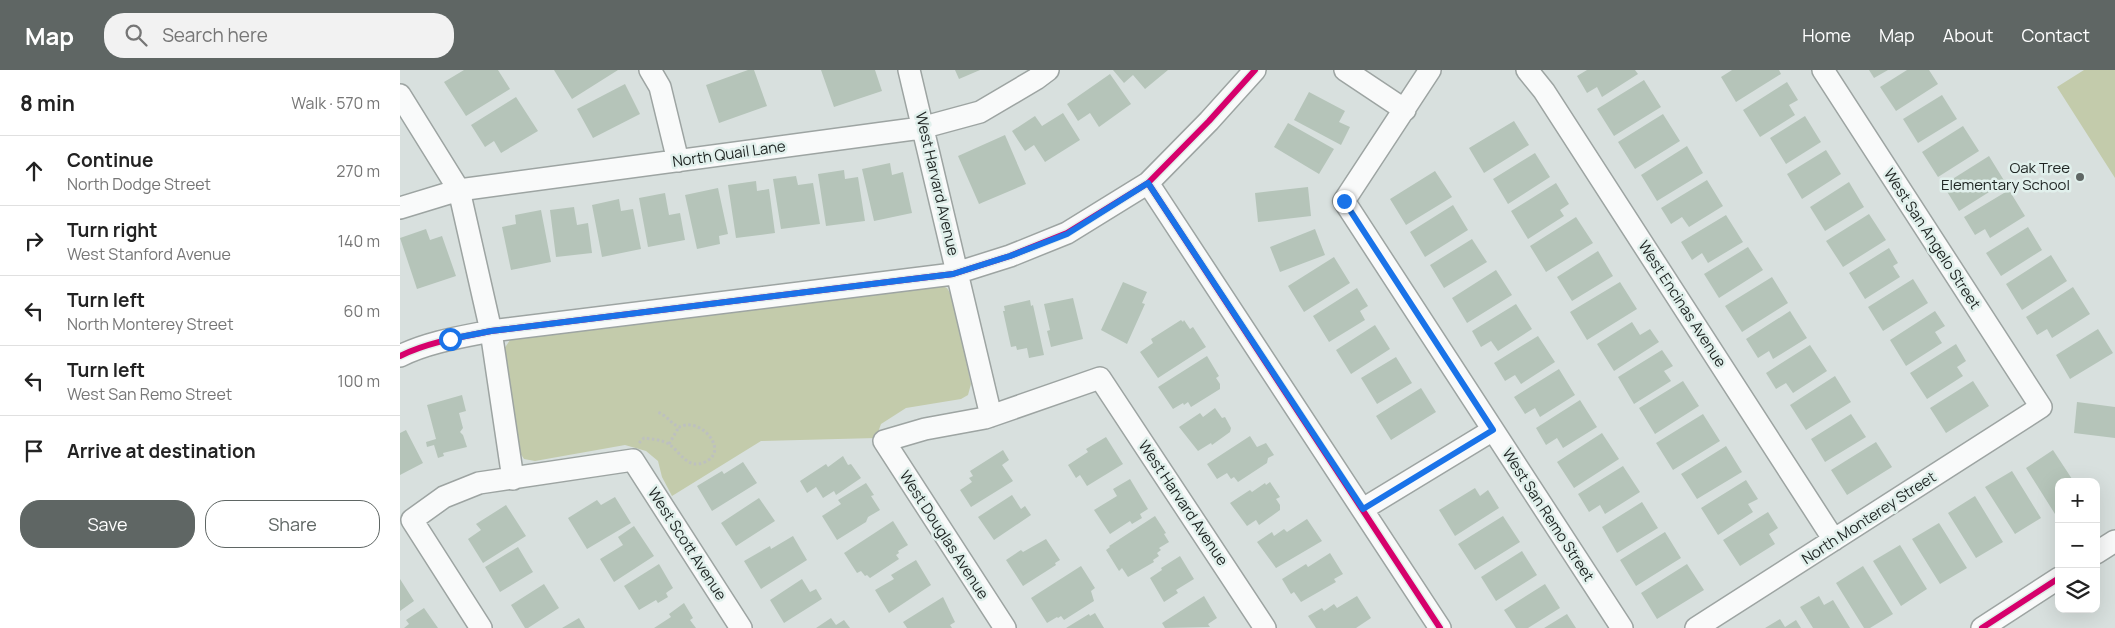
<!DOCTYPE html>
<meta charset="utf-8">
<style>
:root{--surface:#fff;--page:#f2f2f2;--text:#222;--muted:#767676;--line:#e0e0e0;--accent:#5f6664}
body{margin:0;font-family:Manrope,sans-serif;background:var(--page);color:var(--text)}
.controls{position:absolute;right:15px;bottom:15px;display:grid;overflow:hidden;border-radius:10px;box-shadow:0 5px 20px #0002}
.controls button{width:45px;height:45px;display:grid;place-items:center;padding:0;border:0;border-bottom:1px solid var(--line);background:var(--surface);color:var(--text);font:25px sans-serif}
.stop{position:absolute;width:15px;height:15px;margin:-11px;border:4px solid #1a73e8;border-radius:50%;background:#fff}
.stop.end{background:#1a73e8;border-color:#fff;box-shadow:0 1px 5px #0008}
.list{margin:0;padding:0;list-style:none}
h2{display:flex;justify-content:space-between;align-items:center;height:65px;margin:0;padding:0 20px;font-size:21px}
h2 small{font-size:16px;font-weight:400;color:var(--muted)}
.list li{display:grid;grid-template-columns:32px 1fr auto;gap:15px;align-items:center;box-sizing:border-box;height:70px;padding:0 20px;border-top:1px solid var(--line)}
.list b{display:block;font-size:19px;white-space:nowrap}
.list p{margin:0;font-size:16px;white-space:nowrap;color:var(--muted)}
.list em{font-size:16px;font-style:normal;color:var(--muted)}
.actions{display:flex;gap:10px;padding:15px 20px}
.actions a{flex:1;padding:11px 0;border:1px solid var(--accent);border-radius:20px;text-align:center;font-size:18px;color:var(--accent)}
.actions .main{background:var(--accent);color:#fff}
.icon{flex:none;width:28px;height:28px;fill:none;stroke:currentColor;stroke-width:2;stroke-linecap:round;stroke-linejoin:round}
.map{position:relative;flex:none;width:1715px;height:558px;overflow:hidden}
header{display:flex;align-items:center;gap:30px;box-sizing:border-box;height:70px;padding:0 25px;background:var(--accent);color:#fff}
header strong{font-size:24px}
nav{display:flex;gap:28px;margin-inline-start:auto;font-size:18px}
.search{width:350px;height:45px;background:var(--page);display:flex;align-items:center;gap:12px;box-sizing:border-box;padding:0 18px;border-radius:20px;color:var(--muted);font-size:19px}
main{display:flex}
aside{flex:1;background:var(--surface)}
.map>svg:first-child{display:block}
.green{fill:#c3cbab}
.building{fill:#b5c4b9}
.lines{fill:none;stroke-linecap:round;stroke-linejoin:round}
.minor-casing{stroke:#9da4a2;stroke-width:24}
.path{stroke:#bdc0bf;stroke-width:3;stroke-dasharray:2.5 2.5;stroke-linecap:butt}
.minor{stroke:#f9fafa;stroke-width:21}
.cycleway-casing{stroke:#e1f0ec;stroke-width:9}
.cycleway{stroke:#d6006c;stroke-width:6}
.route{stroke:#1a73e8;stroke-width:6}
.poi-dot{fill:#5f6664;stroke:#e1f0ec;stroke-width:2}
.labels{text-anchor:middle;stroke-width:5;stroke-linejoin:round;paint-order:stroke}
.street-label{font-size:15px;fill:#1e2422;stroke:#e1f0ec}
.poi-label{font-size:15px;fill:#1e2422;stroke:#e1f0ec;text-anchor:end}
</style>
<header>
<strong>Map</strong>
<div class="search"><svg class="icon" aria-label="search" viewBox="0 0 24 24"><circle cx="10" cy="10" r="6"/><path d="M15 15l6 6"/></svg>Search here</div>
<nav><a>Home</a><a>Map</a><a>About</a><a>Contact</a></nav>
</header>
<main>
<aside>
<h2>8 min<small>Walk · 570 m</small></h2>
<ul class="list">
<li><svg class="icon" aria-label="ahead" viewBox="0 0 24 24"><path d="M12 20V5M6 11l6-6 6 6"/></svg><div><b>Continue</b><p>North Dodge Street</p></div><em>270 m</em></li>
<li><svg class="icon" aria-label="right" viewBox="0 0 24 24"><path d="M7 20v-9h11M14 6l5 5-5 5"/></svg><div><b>Turn right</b><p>West Stanford Avenue</p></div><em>140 m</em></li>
<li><svg class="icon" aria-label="left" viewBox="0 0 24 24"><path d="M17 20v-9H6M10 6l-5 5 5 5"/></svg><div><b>Turn left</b><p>North Monterey Street</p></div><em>60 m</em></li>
<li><svg class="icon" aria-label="left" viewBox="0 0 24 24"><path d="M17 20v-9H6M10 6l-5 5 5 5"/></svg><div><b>Turn left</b><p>West San Remo Street</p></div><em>100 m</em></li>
<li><svg class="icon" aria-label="arrive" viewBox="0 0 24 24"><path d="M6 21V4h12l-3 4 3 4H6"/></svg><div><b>Arrive at destination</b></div></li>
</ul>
<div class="actions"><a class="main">Save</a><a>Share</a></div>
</aside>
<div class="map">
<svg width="1715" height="558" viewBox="0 0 1715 558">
<rect width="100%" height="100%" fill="#d8e0de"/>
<path class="green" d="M1684 0H1715V108L1657 17Z
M535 213 547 218 553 228 571 314 568 325 561 329 506 338 481 354 476 368 361 371 272 426 262 407 258 391 246 381 225 375 135 391 124 389 116 377 104 279 110 270 128 265Z"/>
<path class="building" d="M64 0H98L110 19 66 46 44 12Z
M154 0H218L172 29Z
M348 0H354L367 36 319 53 306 15Z
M421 0H475L482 21 434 37Z
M555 0H580L559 9Z
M713 0H768L745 19 733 5 724 13Z
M1187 0H1235L1238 4 1202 27 1197 17 1187 23 1177 6Z
M1332 0H1379L1381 4 1336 32 1321 7Z
M1469 0H1488L1474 8Z
M1507 0H1529L1538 14 1496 41 1480 17Z
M710 4 731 34 699 57 690 43 678 51 667 34Z
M1244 10 1261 37 1214 66 1197 39Z
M1387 12 1398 30 1389 35 1395 45 1360 67 1343 40Z
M225 14 240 44 193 68 177 39Z
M909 22 945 41 939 52 950 57 941 75 894 50Z
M1542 25 1557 49 1518 73 1503 49Z
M116 27 138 61 101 83 94 71 85 77 71 55Z
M663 43 680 70 645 92 634 75 625 81 612 61 635 46 642 56Z
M1263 44 1280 71 1235 99 1218 72Z
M1405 46 1421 72 1386 94 1370 68Z
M1114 51 1129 75 1084 103 1069 78Z
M888 53 934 79 919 104 874 77Z
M1563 56 1579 81 1538 107 1522 82Z
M605 65 626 114 579 134 558 86Z
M1287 76 1303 103 1257 131 1241 105Z
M1426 80 1441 104 1402 129 1387 104Z
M1135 83 1150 107 1108 134 1093 109Z
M1589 86 1605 112 1559 141 1543 115Z
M490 93 492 105 503 102 512 143 474 151 462 99Z
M444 100 445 109 458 107 465 151 426 156 418 104Z
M1035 101 1052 127 1006 155 990 129Z
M396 106 398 115 413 113 420 154 381 159 373 109Z
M1307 110 1323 136 1289 157 1282 147 1271 154 1261 138Z
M356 111 357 121 369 119 375 163 336 168 328 115Z
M1449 112 1464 137 1425 161 1410 137Z
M1156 113 1169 134 1160 140 1164 146 1128 169 1111 141Z
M908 117 911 146 858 152 855 123Z
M318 118 328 164 319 166 320 174 297 179 285 125Z
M1609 120 1625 146 1590 168 1585 159 1575 165 1564 147Z
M265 123 269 145 280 143 285 170 248 177 239 128Z
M219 129 221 141 233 139 241 179 202 187 192 135Z
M1053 135 1068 160 1025 187 1010 162Z
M174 137 177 155 188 153 192 183 156 187 150 140Z
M141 140 151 192 111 200 102 157 116 154 115 145Z
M1469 144 1486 170 1443 197 1426 171Z
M1326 145 1343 172 1308 193 1302 183 1292 190 1281 172Z
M1176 147 1193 173 1146 202 1130 176Z
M1628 157 1642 180 1601 206 1586 183Z
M26 159 30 170 42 166 56 206 17 219 0 168Z
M915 159 925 185 880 202 870 177Z
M1072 169 1087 192 1044 218 1030 195Z
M1348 177 1363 200 1319 228 1304 204Z
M1489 178 1498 193 1493 196 1500 207 1465 229 1449 203Z
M1198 181 1213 206 1172 231 1157 207Z
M1651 185 1667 211 1622 240 1606 214Z
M934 187 950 213 904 242 888 216Z
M1096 200 1112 225 1067 253 1052 228Z
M1372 207 1388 233 1342 262 1325 236Z
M1513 209 1528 233 1483 261 1468 237Z
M723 212 747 222 742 233 745 234 727 274 701 260Z
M1220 212 1237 239 1187 270 1170 242Z
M1673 217 1690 244 1652 268 1647 259 1637 265 1626 247Z
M957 218 968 236 960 241 965 250 929 272 913 246Z
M673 228 683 269 651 277 647 261 650 260 644 234Z
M630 230 631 236 633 235 644 285 629 288 627 278 617 280 616 276 611 277 603 241H605L604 236Z
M1116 234 1132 259 1098 281 1091 271 1081 277 1072 261Z
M1390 241 1407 268 1373 289 1369 281 1358 288 1346 269Z
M1535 241 1545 256 1535 262 1542 273 1506 296 1490 270Z
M781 250 783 252 784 250 790 259 793 257 806 277 758 308 740 282 753 273 751 269Z
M1232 252 1240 265 1250 259 1259 272 1214 301 1197 274Z
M975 255 990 279 951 304 936 280Z
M1698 259 1713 283 1670 309 1656 285Z
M1138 266 1155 292 1121 314 1115 305 1105 311 1094 293Z
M1556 274 1566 291 1557 297 1563 306 1527 329 1510 303Z
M1410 275 1427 301 1393 323 1386 313 1376 319 1366 303Z
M1262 280 1273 296 1264 301 1271 311 1234 334 1218 307Z
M807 286 819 306 816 308 820 314V319L791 337 788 332 784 335 783 333 773 339 758 317Z
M996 287 1012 313 977 334 961 308Z
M1159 299 1175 325 1140 347 1135 338 1125 344 1114 327Z
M1435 306 1451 332 1406 360 1390 335Z
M1283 311 1299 336 1255 364 1239 338Z
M1573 311 1589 336 1546 363 1530 338Z
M1021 318 1036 342 991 370 976 346Z
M62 325 66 341 59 343 63 358 60 362 63 365 67 377 43 383 44 386 38 388 34 375 27 377 26 372 36 369 27 335Z
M1180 330 1197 357 1163 378 1157 368 1146 375 1136 358Z
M1677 332 1715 337V368L1674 363Z
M815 338 822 348 825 347 831 358 830 362 812 375 811 373 798 381 779 357 800 343 803 347Z
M1303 344 1320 371 1273 400 1256 373Z
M1451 344 1466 367 1425 392 1411 369Z
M6 360 23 393 0 405V363Z
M1202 363 1219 389 1174 418 1157 392Z
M850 366 857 377 866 373 874 385 868 388 867 393 838 412 834 407 831 409 827 403 817 409 807 394Z
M706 367 723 394 687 416 680 405 676 408 668 395 688 382 686 379Z
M1476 372 1492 397 1447 425 1431 400Z
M1326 376 1342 402 1297 429 1281 404Z
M603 380 609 390 602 395 613 411 571 437 560 420 572 412 569 408 573 406 570 401Z
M1653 380 1674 412H1659V442L1655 444 1626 398Z
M443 386 448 395 451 394 461 408 436 425 434 421 423 428 416 417 407 423 400 411 426 394 428 397Z
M343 392 357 413 312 441 297 416 322 401 324 404Z
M1223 396 1240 422 1205 444 1200 435 1189 442 1178 424Z
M1612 401 1641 448 1615 464 1585 417Z
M730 409 748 439 740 444 742 448 732 454 730 451 710 464 694 440 717 426 713 419Z
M1346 410 1358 429 1348 434 1353 442 1318 465 1301 438Z
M870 412 880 427 876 429 880 435V440L859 455 856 450 847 456 830 433 850 420 852 422 865 413 866 415Z
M466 413 474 425 471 426 480 440 468 447 466 452 437 470 422 446 441 434 438 430Z
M1075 418 1080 426 1088 420 1099 438 1055 466 1039 440Z
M612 425 621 439 625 436 631 445 594 470 578 447Z
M1575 426 1603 472 1576 488 1548 443Z
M215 427 231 453 187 479 168 448 197 430 201 435Z
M359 428 375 451 336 476 321 453Z
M1242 432 1258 458 1217 483 1202 457Z
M106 435 126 466 83 493 68 469 81 460 76 454Z
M1368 442 1378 458 1369 464 1375 474 1340 496 1323 470Z
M755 446 766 463 764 464 769 472 759 478 761 480 757 483 759 486 753 490 754 492 728 507 722 498 719 501 706 480 710 477 709 476Z
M1103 446 1120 472 1075 500 1058 474Z
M907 449 922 471 876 498 857 472 872 462 874 466 884 459 887 462Z
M493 451 508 475 498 481 499 483 496 485 499 489 470 508 467 505 465 506 461 501 457 503 444 483Z
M1539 453 1567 498 1540 514 1512 469Z
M234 456 254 486 214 512 200 489 223 475 218 467Z
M1265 462 1281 488 1236 516 1220 490Z
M393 466 407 490 361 519 344 491 370 476 371 479Z
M646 469 660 490 655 493 656 495 623 516 606 490 621 480 623 482Z
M1500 475 1527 519 1501 536 1473 491Z
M118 477 133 502 100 522 85 497Z
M1122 481 1137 505 1096 531 1081 507Z
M930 483 943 504 934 509 936 512 901 532 894 522 891 524 882 509 906 494 908 497Z
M780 486 794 509 776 520 778 523 764 532 750 508 762 500 761 498Z
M516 490 531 515 489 543 475 520 494 509 491 505Z
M259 494 273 518 266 523 268 527 258 533 256 530 239 540 224 516Z
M1287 494 1304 520 1257 549 1241 523Z
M681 496 695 518 691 521 694 531 664 550 661 546 658 548 657 547 647 553 631 528Z
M1463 496 1493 544 1470 558H1464L1436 513Z
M0 509 14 531 0 541Z
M402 509 410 522 416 519 422 529 384 553 370 530Z
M144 514 159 538 128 558H125L111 535Z
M1145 514 1160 538 1128 558H1116L1104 540Z
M804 526 817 548 808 554 810 557 765 558 762 553Z
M957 526 971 548 956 558H916L908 546 922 538 924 541 934 534 937 538Z
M1419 526 1424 535 1433 530 1450 558H1413L1400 537Z
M543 527 555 552 550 555 552 558H507L503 552Z
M284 533 293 548 290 550 296 558H254L271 547 269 544Z
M24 538 38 558H4L9 554 6 550Z
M695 543 704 558H666L689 544 690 546Z
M1167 544 1176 558H1144Z
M179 548 185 558H162Z
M431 548 436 555 444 550 450 558H416Z
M1380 549 1385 557 1396 550 1401 558H1365Z"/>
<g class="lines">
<defs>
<path id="minor" d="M250 0 260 17 278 91
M509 0 591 346
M945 0 1005 40
M1030 0 944 131 1222 558
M1127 0 1144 21 1434 470
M0 25 59 120 91 261 113 409
M748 113 1040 558
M0 138 59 120 521 58 580 42 636 9 648 0
M0 286C28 272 61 267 91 261L553 204 610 186 667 163 748 113 809 51 855 0
M963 439 1093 360
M1696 483 1715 471
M81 558 12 450 44 427 79 413 233 390 341 558
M605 558 484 371 525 359 585 348 700 308 865 558
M1296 558 1641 337 1423 0
M1582 558 1659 508"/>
</defs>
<use href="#minor" class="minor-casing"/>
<path class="path" d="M239 373 244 368C252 369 264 370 270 375 281 383 288 400 305 392 327 382 307 356 290 355 287 354 282 356 279 357 270 353 267 345 257 342
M269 374 279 357"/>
<use href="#minor" class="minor"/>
<defs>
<path id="cycleway" d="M748 113 1040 558
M0 286C28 272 61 267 91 261L553 204 610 186 667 163 748 113 809 51 855 0
M1582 558 1659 508"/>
</defs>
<use href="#cycleway" class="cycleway-casing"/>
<use href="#cycleway" class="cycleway"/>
</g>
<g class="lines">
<path class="route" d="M50 269 91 261 553 204 610 186 667 164 748 113 963 439 1093 360 944 131"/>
</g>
<circle class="poi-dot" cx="1680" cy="107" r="5"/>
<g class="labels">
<g class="street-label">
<text transform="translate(329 84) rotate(-8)" y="5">North Quail Lane</text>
<text transform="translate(537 114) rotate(77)" y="5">West Harvard Avenue</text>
<text transform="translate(1532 169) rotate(57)" y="5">West San Angelo Street</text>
<text transform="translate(1282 234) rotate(57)" y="5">West Encinas Avenue</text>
<text transform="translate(783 433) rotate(56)" y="5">West Harvard Avenue</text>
<text transform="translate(1148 445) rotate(57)" y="5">West San Remo Street</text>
<text transform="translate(1469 448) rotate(-33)" y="5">North Monterey Street</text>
<text transform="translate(544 465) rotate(57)" y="5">West Douglas Avenue</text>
<text transform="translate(287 474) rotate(57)" y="5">West Scott Avenue</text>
</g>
<g class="poi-label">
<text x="1670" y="103">Oak Tree<tspan x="1670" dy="17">Elementary School</tspan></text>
</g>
</g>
</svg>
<div class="controls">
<button>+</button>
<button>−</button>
<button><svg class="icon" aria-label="layers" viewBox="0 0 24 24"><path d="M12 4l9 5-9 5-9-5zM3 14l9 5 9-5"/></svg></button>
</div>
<div class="stop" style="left:50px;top:269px"></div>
<div class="stop end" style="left:944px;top:131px"></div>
</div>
</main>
